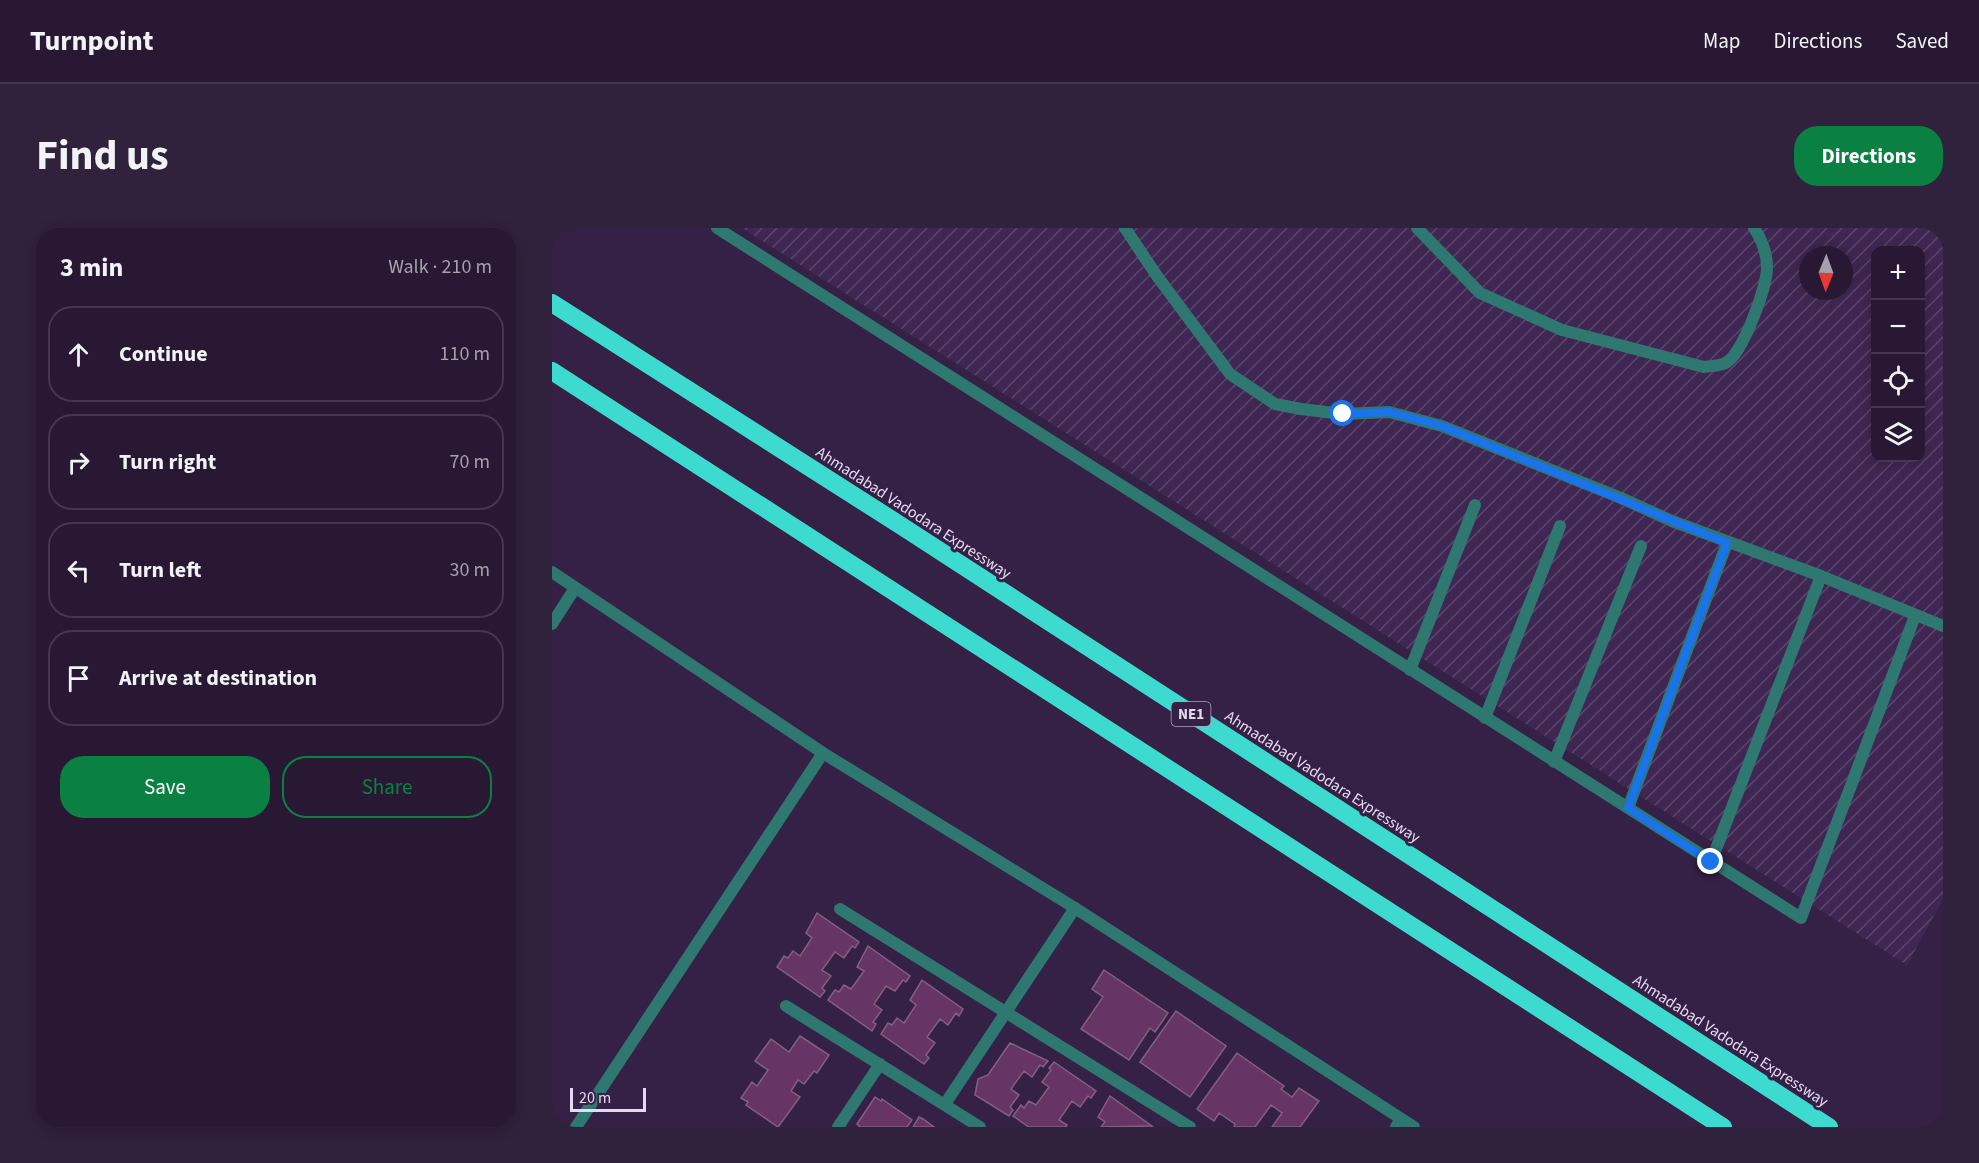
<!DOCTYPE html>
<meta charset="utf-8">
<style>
:root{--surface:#281834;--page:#30213c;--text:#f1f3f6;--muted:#a5a0ac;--line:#44374f;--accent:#0b8043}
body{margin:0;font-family:"Source Sans 3",sans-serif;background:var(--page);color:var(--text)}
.controls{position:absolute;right:18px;top:18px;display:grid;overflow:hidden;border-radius:12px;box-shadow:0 3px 15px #0003}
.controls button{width:54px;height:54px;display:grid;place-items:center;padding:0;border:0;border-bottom:2px solid var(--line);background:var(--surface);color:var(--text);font:30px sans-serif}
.compass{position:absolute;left:1247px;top:18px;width:54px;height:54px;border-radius:50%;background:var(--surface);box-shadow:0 3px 15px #0003;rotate:181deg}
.scale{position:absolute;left:18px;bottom:15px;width:76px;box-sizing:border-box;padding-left:6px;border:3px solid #e6daf2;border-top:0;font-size:16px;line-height:21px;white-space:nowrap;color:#e6daf2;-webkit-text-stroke:4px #352046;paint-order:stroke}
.stop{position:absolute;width:18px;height:18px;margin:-14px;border:4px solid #1a73e8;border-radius:50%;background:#fff}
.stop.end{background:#1a73e8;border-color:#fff;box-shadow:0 2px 6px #0008}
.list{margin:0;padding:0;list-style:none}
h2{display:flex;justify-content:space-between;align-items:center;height:78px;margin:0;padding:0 24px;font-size:26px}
h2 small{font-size:20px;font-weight:400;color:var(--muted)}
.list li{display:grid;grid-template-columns:39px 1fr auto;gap:18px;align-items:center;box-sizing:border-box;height:96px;margin:0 12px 12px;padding:0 12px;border:2px solid var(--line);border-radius:24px}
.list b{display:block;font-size:22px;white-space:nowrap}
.list em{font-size:20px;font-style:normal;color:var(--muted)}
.actions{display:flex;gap:12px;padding:18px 24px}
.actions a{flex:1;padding:14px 0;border:2px solid var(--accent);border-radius:24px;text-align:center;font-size:21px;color:var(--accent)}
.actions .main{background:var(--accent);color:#fff}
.icon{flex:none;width:33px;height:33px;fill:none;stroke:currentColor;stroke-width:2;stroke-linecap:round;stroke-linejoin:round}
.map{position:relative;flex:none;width:1391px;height:899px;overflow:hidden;border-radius:24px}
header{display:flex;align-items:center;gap:36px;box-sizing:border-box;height:84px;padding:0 30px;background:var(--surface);border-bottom:2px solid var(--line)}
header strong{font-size:28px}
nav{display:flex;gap:33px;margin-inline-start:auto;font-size:21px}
.intro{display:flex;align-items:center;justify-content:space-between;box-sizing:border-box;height:144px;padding:0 36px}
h1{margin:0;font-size:42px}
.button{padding:15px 27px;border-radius:24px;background:var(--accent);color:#fff;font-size:21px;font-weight:700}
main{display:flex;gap:36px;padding:0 36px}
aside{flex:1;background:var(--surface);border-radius:24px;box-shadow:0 3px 15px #0003}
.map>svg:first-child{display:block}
.industrial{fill:url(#industrial-furrows);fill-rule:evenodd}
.building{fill:#663465;stroke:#835f82;stroke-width:1.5}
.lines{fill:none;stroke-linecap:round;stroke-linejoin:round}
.minor{stroke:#2f7771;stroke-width:12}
.tertiary{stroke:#2f7771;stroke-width:12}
.motorway{stroke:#3ddacf;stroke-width:18}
.route{stroke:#1a73e8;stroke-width:8}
.labels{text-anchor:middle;stroke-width:6;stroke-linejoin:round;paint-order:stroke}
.shield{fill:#352046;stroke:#b1a2be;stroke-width:1.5}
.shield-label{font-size:15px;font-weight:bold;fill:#e6daf2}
.street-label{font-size:16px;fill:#e6daf2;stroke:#352046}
</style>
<header>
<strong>Turnpoint</strong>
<nav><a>Map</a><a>Directions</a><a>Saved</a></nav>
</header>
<div class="intro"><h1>Find us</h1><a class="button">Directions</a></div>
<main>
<aside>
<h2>3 min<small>Walk · 210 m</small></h2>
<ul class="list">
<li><svg class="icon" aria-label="ahead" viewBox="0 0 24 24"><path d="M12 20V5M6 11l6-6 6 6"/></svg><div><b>Continue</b></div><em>110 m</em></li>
<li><svg class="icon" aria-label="right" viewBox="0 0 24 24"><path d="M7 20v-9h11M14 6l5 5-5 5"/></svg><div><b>Turn right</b></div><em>70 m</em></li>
<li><svg class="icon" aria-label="left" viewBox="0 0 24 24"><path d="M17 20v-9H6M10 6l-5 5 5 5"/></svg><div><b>Turn left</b></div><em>30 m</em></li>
<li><svg class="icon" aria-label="arrive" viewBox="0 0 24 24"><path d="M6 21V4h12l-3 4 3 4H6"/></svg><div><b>Arrive at destination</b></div></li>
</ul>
<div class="actions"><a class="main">Save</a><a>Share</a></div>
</aside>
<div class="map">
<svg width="1391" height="899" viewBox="0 0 1391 899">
<defs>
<pattern id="industrial-furrows" width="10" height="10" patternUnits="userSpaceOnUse" patternTransform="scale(1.5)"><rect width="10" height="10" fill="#402753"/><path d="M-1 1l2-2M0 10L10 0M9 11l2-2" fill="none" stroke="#5c466c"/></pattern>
</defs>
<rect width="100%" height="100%" fill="#352046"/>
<path class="industrial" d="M190 0H1391V671L1355 737ZM1324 22H1368V230H1324ZM1256 27H1292V63H1256Z"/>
<path class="building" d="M265 685 307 714 303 720 300 718 292 730 283 724 270 742 279 748 270 760 273 763 268 769 225 739 232 728 236 730 241 723 248 728 260 710 254 705Z
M316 718 358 748 354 754 351 752 343 763 334 758 322 776 330 782 321 794 324 796 320 803 276 772 283 762 287 764 292 757 299 761 312 743 305 739Z
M552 742 616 785 603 804 598 800 577 832 529 801 551 769 540 761Z
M370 752 411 781 407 788 404 785 396 797 388 791 375 809 383 815 374 827 377 830 372 836 329 806 336 795 340 797 345 790 352 795 364 777 358 772Z
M624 783 674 818 638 869 588 834Z
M248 808 277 827 265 845 262 843 252 856 246 852 239 863 248 869 226 899 194 877 196 874 189 870 200 854 205 858 216 842 203 833 219 811 237 824Z
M458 815 496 833 491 839 488 837 480 849 472 843 459 861 467 867 458 879 461 882 457 888 423 867 426 851 436 847Z
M685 825 732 858 729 861 740 869 747 860 767 873 748 899H720L730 885 719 877 703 899H682L683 896 667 885 662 893 645 881Z
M502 834 544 863 539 870 536 868 528 879 520 873 507 892 515 897 514 899H477L461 888 469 877 472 880 477 873 484 877 497 859 490 854 499 842 497 840Z
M558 868 600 898 549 899 553 894 546 889Z
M323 869 329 873 330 871 360 892 355 899H308L305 896Z
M367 889 371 891 382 899H361Z"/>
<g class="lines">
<path class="minor" d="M165 0 1249 690 1363 388
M865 0 928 65 1010 102 1152 139C1159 138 1170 138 1175 134 1191 125 1215 58 1215 40 1215 25 1210 12 1202 0
M0 396 23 360
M858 442 923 277
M933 490 1008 298
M1002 534 1089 318
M1076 580 1175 315
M1159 634 1269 348
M288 681 638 899
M234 778 428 899
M393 876 523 680
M24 899 271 525
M286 899 328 836
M844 899 849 891"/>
<path class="tertiary" d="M573 0 605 48 678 146 723 176 749 181 791 186 837 184 890 198 1069 270 1120 293 1269 348 1391 398
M0 344 271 525 523 680 862 899"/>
<path class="motorway" d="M0 75 348 297 1277 899
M0 143 1171 899"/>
</g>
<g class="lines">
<path class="route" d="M791 186 837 184 890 198 1175 315 1076 580 1159 634"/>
</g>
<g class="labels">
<rect class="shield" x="619.5" y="474" width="39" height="24" rx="4.5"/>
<g class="shield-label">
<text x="639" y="491">NE1</text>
</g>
<g class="street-label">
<text transform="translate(362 284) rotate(33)" y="6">Ahmadabad Vadodara Expressway</text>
<text transform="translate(771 548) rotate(33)" y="6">Ahmadabad Vadodara Expressway</text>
<text transform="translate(1179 812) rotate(33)" y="6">Ahmadabad Vadodara Expressway</text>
</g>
</g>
</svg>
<div class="controls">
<button>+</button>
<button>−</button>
<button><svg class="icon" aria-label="locate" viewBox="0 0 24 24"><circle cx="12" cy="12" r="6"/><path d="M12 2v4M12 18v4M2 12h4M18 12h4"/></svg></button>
<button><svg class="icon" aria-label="layers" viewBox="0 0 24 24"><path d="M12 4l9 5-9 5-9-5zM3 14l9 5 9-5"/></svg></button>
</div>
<svg class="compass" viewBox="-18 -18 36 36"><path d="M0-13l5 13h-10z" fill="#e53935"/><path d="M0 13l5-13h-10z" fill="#a5a0ac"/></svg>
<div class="scale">20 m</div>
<div class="stop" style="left:791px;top:186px"></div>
<div class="stop end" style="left:1159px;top:634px"></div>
</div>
</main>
